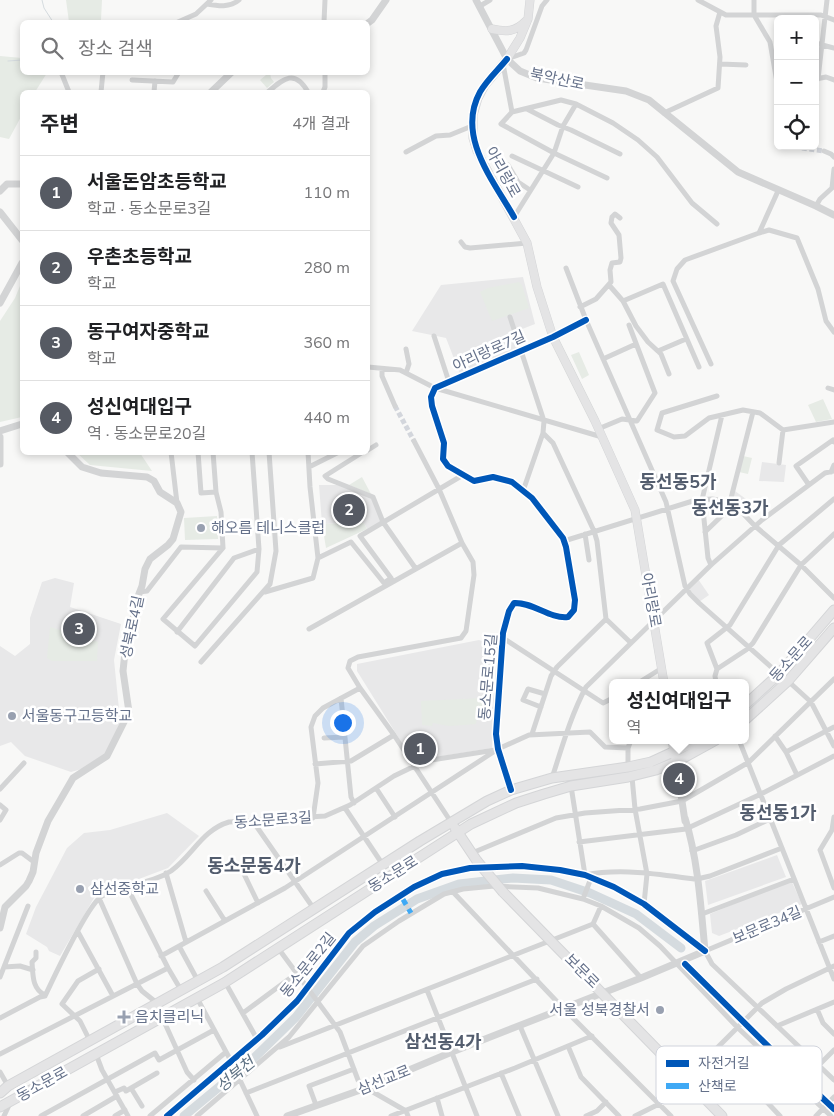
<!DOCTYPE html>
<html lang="ko">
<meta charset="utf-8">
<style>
:root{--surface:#fff;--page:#f6f6f6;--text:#202124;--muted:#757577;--line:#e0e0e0;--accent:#565a63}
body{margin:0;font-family:"Nunito Sans","Noto Sans KR",sans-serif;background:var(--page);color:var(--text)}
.controls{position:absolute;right:15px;top:15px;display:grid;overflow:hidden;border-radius:8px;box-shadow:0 2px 8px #0003}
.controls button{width:45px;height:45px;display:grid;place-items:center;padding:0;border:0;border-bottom:1px solid var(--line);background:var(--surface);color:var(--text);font:25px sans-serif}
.you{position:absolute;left:342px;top:722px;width:18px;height:18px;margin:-12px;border:4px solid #fff;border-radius:50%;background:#1a73e8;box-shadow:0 0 0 8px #1a73e833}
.badge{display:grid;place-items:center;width:32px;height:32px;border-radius:50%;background:var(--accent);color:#fff;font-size:16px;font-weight:700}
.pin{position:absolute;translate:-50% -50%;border:2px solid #fff;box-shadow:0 1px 5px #0006}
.popup{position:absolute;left:609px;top:679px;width:140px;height:65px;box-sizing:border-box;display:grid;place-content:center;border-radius:8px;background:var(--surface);filter:drop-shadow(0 1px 4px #0005);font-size:16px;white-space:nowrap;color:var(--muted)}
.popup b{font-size:19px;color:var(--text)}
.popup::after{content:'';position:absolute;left:50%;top:100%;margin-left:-10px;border:10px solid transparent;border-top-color:var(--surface)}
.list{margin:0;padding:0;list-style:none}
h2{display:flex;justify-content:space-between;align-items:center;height:65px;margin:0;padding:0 20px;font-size:21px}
h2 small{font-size:16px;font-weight:400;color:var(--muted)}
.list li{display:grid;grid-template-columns:32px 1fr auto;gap:15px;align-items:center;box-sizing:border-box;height:75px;padding:0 20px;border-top:1px solid var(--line)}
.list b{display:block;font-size:19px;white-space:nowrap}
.list p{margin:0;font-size:16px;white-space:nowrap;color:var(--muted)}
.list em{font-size:16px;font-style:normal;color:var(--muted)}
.icon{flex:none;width:28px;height:28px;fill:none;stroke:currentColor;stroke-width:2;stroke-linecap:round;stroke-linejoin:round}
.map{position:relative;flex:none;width:834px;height:1116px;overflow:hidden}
.search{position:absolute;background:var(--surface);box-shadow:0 2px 8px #0003;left:20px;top:20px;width:350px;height:55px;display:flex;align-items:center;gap:12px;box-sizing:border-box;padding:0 18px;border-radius:8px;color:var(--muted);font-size:19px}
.panel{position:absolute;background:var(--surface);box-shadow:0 2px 8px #0003;left:20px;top:90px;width:350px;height:365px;border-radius:8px}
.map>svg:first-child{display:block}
.built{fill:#e8e8e9}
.green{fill:#e6ebe5}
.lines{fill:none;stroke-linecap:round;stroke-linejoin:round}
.stream{stroke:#d5dbdf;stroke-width:1}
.river{stroke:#d5dbdf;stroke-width:9}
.minor-tunnel{stroke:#d3d6dc;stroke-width:5;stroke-dasharray:5 2.5;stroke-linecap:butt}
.secondary-casing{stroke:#d4d5d7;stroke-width:9}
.primary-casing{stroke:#d4d5d7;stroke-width:11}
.pedestrian{stroke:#d3d4d5;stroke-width:4}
.minor{stroke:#d3d4d5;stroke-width:5}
.tertiary{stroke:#d3d4d5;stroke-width:7}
.secondary{stroke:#e4e4e5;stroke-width:8}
.primary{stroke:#e4e4e5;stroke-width:9}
.primary-bridge-casing{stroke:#d4d5d7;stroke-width:11;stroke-linecap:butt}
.primary-bridge{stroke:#e4e4e5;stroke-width:9}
.quiet{stroke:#3fa9f5;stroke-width:5;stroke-dasharray:10 5;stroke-linecap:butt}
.cycleway-casing{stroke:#fff;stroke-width:9}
.cycleway{stroke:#0057b8;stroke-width:6}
.poi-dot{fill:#98a0b0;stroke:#fff;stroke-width:2}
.labels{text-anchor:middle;stroke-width:5;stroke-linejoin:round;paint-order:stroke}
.street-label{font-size:15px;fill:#65718a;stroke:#fff}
.poi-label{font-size:15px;fill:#65718a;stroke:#fff;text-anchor:start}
.water-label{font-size:16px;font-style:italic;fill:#607385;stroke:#fff}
.quarter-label{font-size:18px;font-weight:bold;fill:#535d6e;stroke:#fff}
.key{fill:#fff;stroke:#d1d4dc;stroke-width:1}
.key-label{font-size:14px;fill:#65718a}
</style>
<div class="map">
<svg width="834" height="1116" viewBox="0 0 834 1116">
<rect width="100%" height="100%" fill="#f8f8f7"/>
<path class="built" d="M523 277 535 324 512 333 517 348 460 374 446 338 412 331 441 285Z
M762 462 786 465 784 482 759 481Z
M319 485H337L372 498 381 522 367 529 364 523 322 524Z
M735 491 746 499 739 507 731 502Z
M55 578 74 583 70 607 121 624 114 660 119 709 122 718 106 754 85 768 71 772 25 756 11 742 0 746V646L15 656 30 644V618L42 582Z
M698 579 709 595 699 602 688 590Z
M479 640 500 648 492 748 424 759 415 764 357 671V664Z
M167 813 199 836 168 868 102 893 94 898 60 956 49 951 47 947 26 934 36 907 67 848 84 833 110 830Z
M777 855 786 877 708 905 705 881Z
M791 880 802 904 719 936 712 933 710 914Z"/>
<path class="green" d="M66 0H102L101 20 91 22H69Z
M0 56 22 58V72L47 73 35 92H22V115L9 139 0 137Z
M264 73H270L271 78 274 82 267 88 260 80 266 75Z
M22 281V417L0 422V321L15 298Z
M519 282 522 285 529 308 492 321 480 292 488 288Z
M579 352 589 375 582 379 571 355Z
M823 399 832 419 816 422 808 405Z
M77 453H140L152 471 90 465Z
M743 456 752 458 748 474 739 472Z
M362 477 371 494 349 485Z
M217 516 218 539 185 540 184 518Z
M364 523 367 529 326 548 322 524Z
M50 627 98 642 97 661H52L47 658Z
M482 698 486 701 485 708 478 706 476 724 449 726 433 723 432 726 422 725 421 701Z"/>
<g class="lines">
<path class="stream" d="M42 0 44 8 53 22
M8 61 22 60"/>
<path class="river" d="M184 1116 254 1058 296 1017 355 942 374 926 417 899 459 884 513 878 551 880 590 893 636 914 681 948"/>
<path class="minor-tunnel" d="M802 148 824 151
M395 406 414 441"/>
<defs>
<path id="secondary" d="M530 0 528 19 520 38 507 59 485 85 478 98 473 115V138L477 151 485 166 527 243 537 287 553 337 595 421 635 510 664 683
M492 29C507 32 515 32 526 21
M672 740 676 762"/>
<path id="primary" d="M745 705 779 674 834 610
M745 720 788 681 834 628
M455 828 477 861
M503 892 722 1116
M0 1093 8 1086 223 967 420 841 487 801 511 790 552 778 628 767 651 762 699 740
M0 1107 224 983 471 824 516 803 544 794 571 786 628 777 656 770 676 762 716 740"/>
</defs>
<use href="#secondary" class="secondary-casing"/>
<use href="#primary" class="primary-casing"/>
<path class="pedestrian" d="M401 896 411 913"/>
<path class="minor" d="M698 0 726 15H821L834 20
M754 0V15L770 42 778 88
M207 4C218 6 230 8 239 0
M480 6 490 0
M178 22 196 14 211 0
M324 22 325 0
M815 43 834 48
M507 59 524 53 526 50 542 6 547 0
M503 64 512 112 561 100 576 104 613 123 638 140 657 157 692 203 717 224
M720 64 746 65
M61 72 69 92
M816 79 826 77 834 80
M818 79 827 0
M132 80 173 82 179 72
M101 92 103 72
M154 92 155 81
M268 92C284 78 295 69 308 92
M323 92 325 87V72
M527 109 558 125 571 130 620 154
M512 112 501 124 554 153 607 178
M664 113 718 88 720 57 716 26 720 12
M824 151 831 154 834 157
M406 152 436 136 450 135 472 126
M512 156 578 187
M508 165 518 182 530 190
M816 206 820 199 832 188 834 169
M514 217 554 153 563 126 576 104
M759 233 769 230 797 238 818 289 826 321 834 332
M461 242 465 247 470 248 527 243
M566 268 586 320 666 502 685 586 690 594 699 603 779 674
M609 285 623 301 636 326 648 342 661 354 669 374
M623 301 663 284 699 367
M580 307 596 299 611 282 610 270 612 263 620 262 621 258 619 235 611 223 612 217 615 214 620 218
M510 317 544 421 543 433 523 491
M434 336 449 382
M406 349 409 364 406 373
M658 351 686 339
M603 359 636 344
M711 364 673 281 677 269 685 260 759 233 778 191
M368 367 400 370 435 388 602 437
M382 369V376L395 406
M828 388 834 390
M717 396 662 413 657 430 674 437 685 436 709 418 743 410 760 413 783 430 834 422
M598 429 622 419 637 421 655 393 629 325
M414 441 439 489 462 543 473 562 474 575 466 631 461 638 358 657 350 661 348 668 360 688 394 735 451 822
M368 450 376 445
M171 452 177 503
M198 452 201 493 216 492 213 452
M363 452 325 476 328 479 373 497 383 522 416 569
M779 463 783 430
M309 467 339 452
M831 472 834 465
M809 485 796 466 833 440 834 442
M730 502 753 412
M705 532 734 504
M585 534 589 560
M564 541 696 500 712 499 726 501 734 504 755 526 801 565 834 598
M223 548 163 619 195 646 257 572 259 549 252 452
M318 558 351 542 384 583 391 578 360 536 463 475
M711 565 708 558 702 500 722 415
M139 592 147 591 181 547 223 548 221 512 216 492
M265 592 313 578 318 558 310 487 308 452
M606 619 631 643
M309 629 462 543
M177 632 234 558 259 549
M503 638 603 703 613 698
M201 662 270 584 276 551 269 452
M717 669 746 650 753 643 801 565 834 534
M788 681 811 702 834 746
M638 683 662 668
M716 683 715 676 717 669 707 643 730 625 779 545 834 499
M341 698 351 797 354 803
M541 707 523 700 528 689 545 694
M532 734 551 676 557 667 606 619 597 541 594 531 553 443 543 433
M775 736 786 752 797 775
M324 738 344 737
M739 740 834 979
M628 748 631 740
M786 752 834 727
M315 764 351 761 394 735
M632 777 635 809 647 874 644 904
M552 778C562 747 571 715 586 687L711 565 762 520 825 473 834 471
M571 786 585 875C620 868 659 874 694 879
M376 788 395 817
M0 789 24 763
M511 790 498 749 496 734 503 633 509 611 514 603C533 602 549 619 568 617L574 610 575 600 566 547 563 538 532 498 512 482 493 477 474 481 448 466 443 459 444 443 432 406 431 397 435 388 553 337 586 320
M0 805 6 810 0 820
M345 808 383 865
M834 817 832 830 820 850 834 888
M313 818 318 783 311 727 315 716 323 708 360 688
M252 820 314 909
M688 828 761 794 834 756
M579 842 686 829
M692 851 736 835 770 819
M472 853 556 818 585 813 640 809 682 801 749 762 834 679
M0 865 19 853H22L34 862
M243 872 258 903
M166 873 186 942
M697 879 710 876 782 848
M127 887 168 968 181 990
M206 891 225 921
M453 892 563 1008 671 1116
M99 898 137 984 142 991 157 1003
M583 899 591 878
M702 914 794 879
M593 924 641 978
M78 932 113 996
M819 942 834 936
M179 946 198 981
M278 948 340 1032 358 1080 366 1088 406 1111 408 1116
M705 951 712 964 834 1080
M705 951 834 897
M36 952V958L32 962C33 975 32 989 45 995
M161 956 285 888 498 749 529 735 590 732 605 747 628 748V767
M4 967 20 966 33 970
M0 977 28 906
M225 982 257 1039
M427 990 477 1116
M45 996C54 977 88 904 102 896 123 883 150 885 171 871 193 855 202 830 229 822L325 816 350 805 394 776 425 761 495 750
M197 998 231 1061 257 1116
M817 1009 823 1023 834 1034
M243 1013 297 973
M162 1017 187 1072 194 1080
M0 1018 40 997 45 996
M520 1026 558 1116
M777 1026 834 1002
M90 1041 80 1021 62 1004 78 981 99 969
M568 1046 581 1077 619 1116
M280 1047 593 924 601 906
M717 1049 780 1116
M0 1054 168 968
M96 1054 102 1070 128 1116
M819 1065 834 1050
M0 1072 8 1086
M501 1073 519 1116
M131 1088 142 1106
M115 1092 124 1088 126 1091 157 1073
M246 1093 537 979
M437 1098 442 1116
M316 1105 309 1086 354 1069
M4 1116 10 1103
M41 1116 155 1053 159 1060 214 1030
M83 1116 117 1096
M115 1116 125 1110
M150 1116 226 1052
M167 1116 262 1035 297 1001 349 933 375 912 414 887 442 874 470 868 522 866 560 870 585 875 614 887 644 904 705 951
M197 1116 289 1037 363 946 399 921 444 894 463 889 494 886 538 888 583 899 601 906 639 928 660 946 738 1028 831 1116
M391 1116 515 1068 592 1036
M586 1116 597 1111 606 1102
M635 1116 659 1104 686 1079 762 1003 786 989 834 966
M816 1116 834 1097"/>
<path class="tertiary" d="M476 0 507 59 520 71 537 78 626 91 649 100 738 172 816 206 834 215
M368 23 372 20 386 0
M211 92 232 72
M0 191 7 184H22
M0 212 22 240
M0 303 22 263
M0 431 22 424
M0 437V464
M676 762 685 821
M0 928 5 907 26 886 29 881 33 872 36 853 48 821 62 797 73 778 107 756 129 712 123 671 125 652 129 641 133 624 134 607 142 586 145 569 150 559 168 545 173 539 181 512 177 503 160 492 154 481 147 477 101 473 82 467 67 452
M287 1116 366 1088 452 1052 641 978 705 951C701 908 698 859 685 818"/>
<use href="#secondary" class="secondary"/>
<use href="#primary" class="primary"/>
<defs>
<path id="primary-bridge" d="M477 861 503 892"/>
</defs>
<use href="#primary-bridge" class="primary-bridge-casing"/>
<use href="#primary-bridge" class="primary-bridge"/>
<path class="quiet" d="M401 896 411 913"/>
<defs>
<path id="cycleway" d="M507 59C498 70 487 80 480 92 456 136 493 180 514 217
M511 790 498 749 496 734 503 633 509 611 514 603C533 602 549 619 568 617L574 610 575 600 566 547 563 538 532 498 512 482 493 477 474 481 448 466 443 459 444 443 432 406 431 397 435 388 553 337 586 320
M685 964 780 1058 834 1109
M167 1116 262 1035 297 1001 349 933 375 912 414 887 442 874 470 868 522 866 560 870 585 875 614 887 644 904 705 951"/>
</defs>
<use href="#cycleway" class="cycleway-casing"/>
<use href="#cycleway" class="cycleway"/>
</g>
<g class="poi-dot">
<circle cx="201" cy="528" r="5"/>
<circle cx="12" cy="716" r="5"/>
<circle cx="80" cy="889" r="5"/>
<circle cx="660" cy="1010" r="5"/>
<path d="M121.5 1009.5h5v5h5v5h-5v5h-5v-5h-5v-5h5z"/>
</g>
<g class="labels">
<g class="street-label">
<text transform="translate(557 79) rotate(12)" y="5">북악산로</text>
<text transform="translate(503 172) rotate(61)" y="5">아리랑로</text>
<text transform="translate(489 351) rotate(-24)" y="5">아리랑로7길</text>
<text transform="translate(651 600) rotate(80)" y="5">아리랑로</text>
<text transform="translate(132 627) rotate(-78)" y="5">성북로4길</text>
<text transform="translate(791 659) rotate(-48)" y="5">동소문로</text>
<text transform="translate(488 677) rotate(-85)" y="5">동소문로15길</text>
<text transform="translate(273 820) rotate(-4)" y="5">동소문로3길</text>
<text transform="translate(393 874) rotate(-32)" y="5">동소문로</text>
<text transform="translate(767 925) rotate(-23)" y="5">보문로34길</text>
<text transform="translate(308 965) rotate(-51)" y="5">동소문로2길</text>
<text transform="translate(582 971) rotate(45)" y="5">보문로</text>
<text transform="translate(384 1080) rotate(-22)" y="5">삼선교로</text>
<text transform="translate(42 1084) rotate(-29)" y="5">동소문로</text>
</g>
<g class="poi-label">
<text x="211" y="533">해오름 테니스클럽</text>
<text x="22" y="721">서울동구고등학교</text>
<text x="90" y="894">삼선중학교</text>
<text x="650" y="1015" text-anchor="end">서울 성북경찰서</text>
<text x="135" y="1022">음치클리닉</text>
</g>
<g class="water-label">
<text transform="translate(235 1074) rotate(-40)" y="6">성북천</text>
</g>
<g class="quarter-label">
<text x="678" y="488">동선동5가</text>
<text x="730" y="514">동선동3가</text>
<text x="778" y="819">동선동1가</text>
<text x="254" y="872">동소문동4가</text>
<text x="443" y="1048">삼선동4가</text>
</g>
</g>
<rect x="656" y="1046" width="166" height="58" rx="8" class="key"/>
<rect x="666" y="1060" width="23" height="7" fill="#0057b8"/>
<rect x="666" y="1083" width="23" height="6" fill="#3fa9f5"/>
<g class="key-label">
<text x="698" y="1068">자전거길</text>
<text x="698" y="1091">산책로</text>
</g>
</svg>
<div class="controls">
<button>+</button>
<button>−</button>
<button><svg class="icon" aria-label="locate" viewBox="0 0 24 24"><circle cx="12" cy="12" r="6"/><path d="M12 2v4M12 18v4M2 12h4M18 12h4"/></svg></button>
</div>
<div class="you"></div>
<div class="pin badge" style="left:420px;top:749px">1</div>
<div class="pin badge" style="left:349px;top:510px">2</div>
<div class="pin badge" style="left:79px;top:629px">3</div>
<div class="pin badge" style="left:679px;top:779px">4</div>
<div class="popup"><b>성신여대입구</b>역</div>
<div class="search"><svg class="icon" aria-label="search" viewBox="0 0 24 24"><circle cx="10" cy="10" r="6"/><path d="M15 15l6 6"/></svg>장소 검색</div>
<section class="panel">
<h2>주변<small>4개 결과</small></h2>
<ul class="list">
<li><span class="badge">1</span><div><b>서울돈암초등학교</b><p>학교 · 동소문로3길</p></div><em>110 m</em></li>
<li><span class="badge">2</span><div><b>우촌초등학교</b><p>학교</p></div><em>280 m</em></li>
<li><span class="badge">3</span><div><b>동구여자중학교</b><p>학교</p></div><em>360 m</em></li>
<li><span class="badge">4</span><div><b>성신여대입구</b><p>역 · 동소문로20길</p></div><em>440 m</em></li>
</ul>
</section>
</div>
